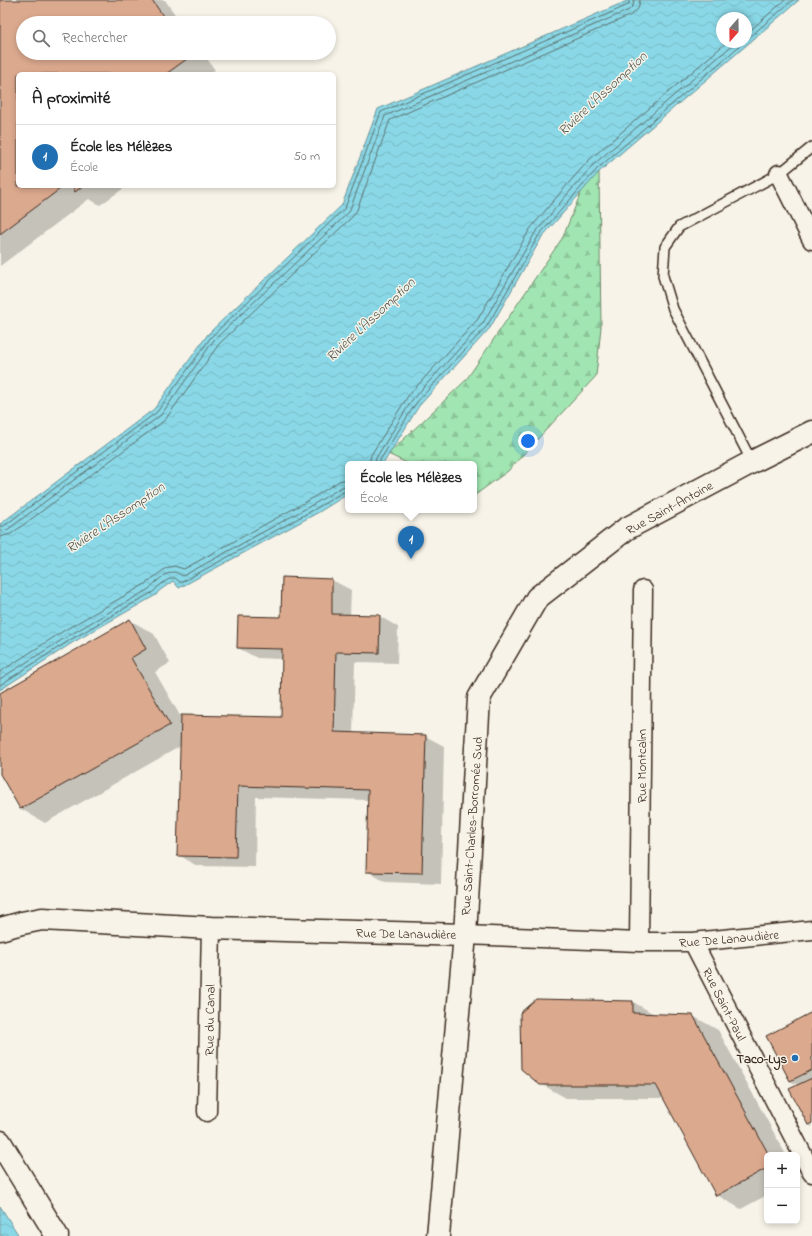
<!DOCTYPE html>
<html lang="fr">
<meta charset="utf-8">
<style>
:root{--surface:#fff;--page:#f6f6f6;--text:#222;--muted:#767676;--line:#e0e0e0;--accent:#1f6fb2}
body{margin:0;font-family:"Indie Flower",sans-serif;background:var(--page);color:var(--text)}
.controls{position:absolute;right:12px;bottom:12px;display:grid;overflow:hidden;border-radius:6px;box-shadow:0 2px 6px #0003}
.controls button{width:36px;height:36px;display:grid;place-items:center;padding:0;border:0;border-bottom:1px solid var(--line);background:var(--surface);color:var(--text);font:20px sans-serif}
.compass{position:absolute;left:716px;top:12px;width:36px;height:36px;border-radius:50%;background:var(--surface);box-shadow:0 2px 6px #0003;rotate:200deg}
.you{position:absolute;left:528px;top:441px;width:14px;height:14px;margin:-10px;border:3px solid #fff;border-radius:50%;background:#1a73e8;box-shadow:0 0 0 6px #1a73e833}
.badge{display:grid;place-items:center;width:26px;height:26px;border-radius:50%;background:var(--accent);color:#fff;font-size:13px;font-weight:700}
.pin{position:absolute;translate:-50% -33px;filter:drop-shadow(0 1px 2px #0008)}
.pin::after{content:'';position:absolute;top:21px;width:14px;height:12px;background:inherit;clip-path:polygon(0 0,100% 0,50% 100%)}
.popup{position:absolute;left:345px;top:461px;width:132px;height:52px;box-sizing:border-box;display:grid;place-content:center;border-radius:6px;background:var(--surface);filter:drop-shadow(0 1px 3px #0005);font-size:13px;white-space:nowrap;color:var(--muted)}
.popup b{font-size:15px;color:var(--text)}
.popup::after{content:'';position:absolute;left:50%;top:100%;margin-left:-8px;border:8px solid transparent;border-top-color:var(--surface)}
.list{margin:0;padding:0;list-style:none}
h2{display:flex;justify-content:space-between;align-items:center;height:52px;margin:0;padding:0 16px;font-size:17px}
h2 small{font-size:13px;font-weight:400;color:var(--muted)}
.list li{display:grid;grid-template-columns:26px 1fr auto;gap:12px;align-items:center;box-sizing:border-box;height:64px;padding:0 16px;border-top:1px solid var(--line)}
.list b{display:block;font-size:15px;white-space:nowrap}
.list p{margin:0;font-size:13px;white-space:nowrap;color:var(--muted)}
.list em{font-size:13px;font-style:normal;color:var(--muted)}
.icon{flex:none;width:22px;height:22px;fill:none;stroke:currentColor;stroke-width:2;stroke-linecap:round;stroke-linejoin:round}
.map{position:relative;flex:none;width:812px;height:1236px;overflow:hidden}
.search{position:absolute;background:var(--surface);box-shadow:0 2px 6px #0003;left:16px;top:16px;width:320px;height:44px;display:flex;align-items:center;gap:10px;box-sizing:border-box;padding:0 14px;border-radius:22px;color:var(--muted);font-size:15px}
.panel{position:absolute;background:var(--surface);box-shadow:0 2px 6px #0003;left:16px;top:72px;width:320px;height:116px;border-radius:6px}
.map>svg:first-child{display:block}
.forest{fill:url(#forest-firs);stroke:#6e8868}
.water{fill:url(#water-waves);stroke:#6a9297;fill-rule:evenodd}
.shadow{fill:#0003}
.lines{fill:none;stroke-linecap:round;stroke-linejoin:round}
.shore{stroke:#5b706e;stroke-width:1}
.building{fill:#dba98e;stroke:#3b2a1e}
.lane-casing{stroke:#3b2a1e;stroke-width:12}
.street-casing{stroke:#3b2a1e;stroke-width:21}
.secondary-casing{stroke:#3b2a1e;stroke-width:25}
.lane{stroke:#f7f3e8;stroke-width:9}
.street{stroke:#f7f3e8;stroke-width:18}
.secondary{stroke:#f7f3e8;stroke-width:22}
.poi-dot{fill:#1f6fb2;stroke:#f7f3e8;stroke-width:1.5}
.labels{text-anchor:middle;stroke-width:3;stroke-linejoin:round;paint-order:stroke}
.street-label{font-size:13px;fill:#3b2a1e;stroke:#f7f3e8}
.poi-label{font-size:13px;font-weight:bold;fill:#3b2a1e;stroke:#f7f3e8;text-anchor:end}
.water-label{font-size:14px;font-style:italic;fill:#4f5650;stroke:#f7f3e8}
</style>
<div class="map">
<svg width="812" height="1236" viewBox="0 0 812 1236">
<defs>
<pattern id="forest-firs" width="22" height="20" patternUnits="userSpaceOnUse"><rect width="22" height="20" fill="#a1e6b2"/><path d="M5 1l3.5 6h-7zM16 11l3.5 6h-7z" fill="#8cc599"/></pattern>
<pattern id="water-waves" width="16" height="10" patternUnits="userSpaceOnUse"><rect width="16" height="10" fill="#8ad8e7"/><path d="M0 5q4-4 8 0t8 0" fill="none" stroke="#78bac6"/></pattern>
</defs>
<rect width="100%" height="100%" fill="#f7f3e8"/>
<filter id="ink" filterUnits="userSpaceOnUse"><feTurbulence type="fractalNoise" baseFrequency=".025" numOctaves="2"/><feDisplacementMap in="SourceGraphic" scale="8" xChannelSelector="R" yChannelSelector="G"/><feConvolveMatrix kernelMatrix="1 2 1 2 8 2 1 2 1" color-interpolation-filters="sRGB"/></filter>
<g filter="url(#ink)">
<path class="forest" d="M599 172 601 327 596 376 508 471 475 495 474 464H409L388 454 466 380 563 237 584 185Z"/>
<path class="water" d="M629 0H799L599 172 542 237 490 328 419 406 383 464H348V494L319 512 179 588 173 581 159 591 156 595 72 643 0 690V524L154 409 208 334 342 205 378 109ZM722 18H746V42H722Z
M0 1206 19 1236H0Z"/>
<path class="shadow" d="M0 0H165L181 23H23V53H203L215 70 209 74H18V186H127L100 205 89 199 0 266Z
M283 578 332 580 351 590 350 615 379 616 398 627 397 663 355 662 353 734 425 736 444 746 441 884 385 882 367 871 368 800 256 797 255 867 197 866 179 855 181 746 45 823 21 809 0 772V694L130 620 154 634 170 663 155 672 182 719 282 718 283 659 257 658 238 648 282 618Z
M633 1002 656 1015 693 1016 718 1030 786 1155H767V1195L741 1209 717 1195 664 1098H566L541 1084Z
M812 1013V1127L808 1125 799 1086 790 1081Z"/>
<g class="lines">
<path class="shore" d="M746 34 785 0
M746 40 793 0
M369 464 371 455 408 396 478 319 530 229 560 193 589 160 727 42
M375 464 376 458 412 400 483 323 535 233 565 197 593 165 736 42
M380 464V460L416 403 487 326 539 235 569 201 597 169 744 42
M0 526H4L157 412 211 337 345 208 381 112 626 6 629 4V0
M0 531 7 530 161 415 214 340 349 212 385 116 629 10 633 6 634 0
M0 537 11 534 165 420 219 344 353 216 357 210 390 120 631 15 638 9 640 0
M0 672 65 630 145 584 166 568 174 566 184 569 311 499 339 481 348 479
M0 679 68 636 149 589C154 583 166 572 174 572 177 572 180 575 183 576L314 504 342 487 348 486
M0 685 70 640 153 592C158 587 168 577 175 578L180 582H182L317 508 345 491H348"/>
</g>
<path class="building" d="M0 0H152L168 23H23V53H190L191 56 166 74H18V186H64L0 234Z
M73 186H83L75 192Z
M282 577 332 579V614L380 615 379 653 336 652 334 732 426 735 422 873 366 872 368 790 238 786 236 857 177 856 181 715 281 717 282 649 237 648 238 616 281 617Z
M130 619 146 649 131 658 170 725 20 809 0 774V693Z
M536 999 633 1001V1013L693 1015 769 1155H767V1168L716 1196 656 1085H540L521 1069 520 1013Z
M812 1012V1070L790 1081 766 1036Z
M812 1078V1123L808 1125 789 1089Z"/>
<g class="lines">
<defs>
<path id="lane" d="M752 462 673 309 663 276 665 247 679 227 779 174 812 147"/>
<path id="street" d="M779 174 812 240
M465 935 639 942H693L812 930
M639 942 643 590
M693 942 812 1173
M207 1112 211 928"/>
<path id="secondary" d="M0 929 22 923 42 919 211 928 465 935
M0 1142 57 1236
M438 1236 465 935 479 698 537 598 626 529 752 462 812 432"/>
</defs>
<use href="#lane" class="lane-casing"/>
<use href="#street" class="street-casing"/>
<use href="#secondary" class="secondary-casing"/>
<use href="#lane" class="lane"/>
<use href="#street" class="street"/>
<use href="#secondary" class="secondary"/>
</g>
</g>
<circle class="poi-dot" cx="795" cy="1058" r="4"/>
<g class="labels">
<g class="street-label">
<text transform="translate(669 507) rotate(-29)" y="5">Rue Saint-Antoine</text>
<text transform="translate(641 766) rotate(-90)" y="5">Rue Montcalm</text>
<text transform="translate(471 826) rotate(-86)" y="5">Rue Saint-Charles-Borromée Sud</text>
<text transform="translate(406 933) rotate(1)" y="5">Rue De Lanaudière</text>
<text transform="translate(729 938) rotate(-5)" y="5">Rue De Lanaudière</text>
<text transform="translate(725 1004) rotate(63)" y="5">Rue Saint-Paul</text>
<text transform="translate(209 1020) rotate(-89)" y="5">Rue du Canal</text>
</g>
<g class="poi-label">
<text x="787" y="1063">Taco-Lys</text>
</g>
<g class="water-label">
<text transform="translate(602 93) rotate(-43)" y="5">Rivière L'Assomption</text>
<text transform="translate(370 319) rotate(-43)" y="5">Rivière L'Assomption</text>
<text transform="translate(115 517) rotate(-34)" y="5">Rivière L'Assomption</text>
</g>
</g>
</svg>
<div class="controls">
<button>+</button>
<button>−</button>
</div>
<svg class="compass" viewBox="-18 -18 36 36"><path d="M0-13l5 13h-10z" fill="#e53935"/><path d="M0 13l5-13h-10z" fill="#767676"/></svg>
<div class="you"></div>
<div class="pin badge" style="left:411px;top:559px">1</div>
<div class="popup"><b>École les Mélèzes</b>École</div>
<div class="search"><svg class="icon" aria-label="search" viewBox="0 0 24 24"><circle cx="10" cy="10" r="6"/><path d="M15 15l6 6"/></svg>Rechercher</div>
<section class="panel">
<h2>À proximité<small></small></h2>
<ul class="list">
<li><span class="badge">1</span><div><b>École les Mélèzes</b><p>École</p></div><em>50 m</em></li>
</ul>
</section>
</div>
